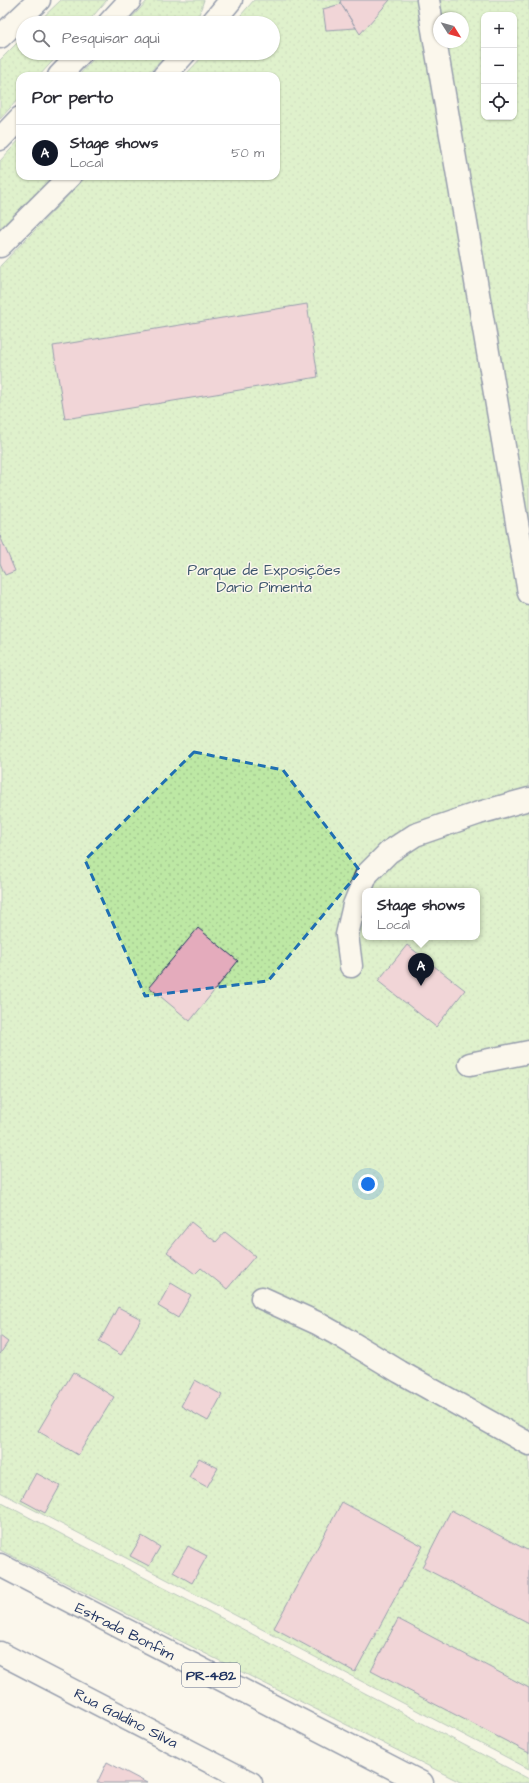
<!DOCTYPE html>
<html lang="pt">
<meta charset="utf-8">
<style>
:root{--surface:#fff;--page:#f7f7f7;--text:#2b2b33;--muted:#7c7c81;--line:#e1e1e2;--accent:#111827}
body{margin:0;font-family:"Architects Daughter",sans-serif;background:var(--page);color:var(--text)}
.controls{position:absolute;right:12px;top:12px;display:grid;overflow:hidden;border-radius:8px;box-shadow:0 1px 3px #0004}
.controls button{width:36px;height:36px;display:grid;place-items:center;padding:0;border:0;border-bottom:1px solid var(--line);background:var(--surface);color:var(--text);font:20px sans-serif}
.compass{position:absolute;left:433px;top:12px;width:36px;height:36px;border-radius:50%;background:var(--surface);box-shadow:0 1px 3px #0004;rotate:127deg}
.you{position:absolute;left:368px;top:1184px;width:14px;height:14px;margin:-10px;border:3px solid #fff;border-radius:50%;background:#1a73e8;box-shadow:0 0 0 6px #1a73e833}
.badge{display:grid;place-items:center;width:26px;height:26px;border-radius:50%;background:var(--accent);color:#fff;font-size:13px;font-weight:700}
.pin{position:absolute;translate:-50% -33px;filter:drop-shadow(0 1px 2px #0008)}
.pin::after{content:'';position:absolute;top:21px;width:14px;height:12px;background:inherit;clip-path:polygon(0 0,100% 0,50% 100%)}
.popup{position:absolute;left:362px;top:888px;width:118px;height:52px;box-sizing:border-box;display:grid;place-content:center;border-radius:8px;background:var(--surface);filter:drop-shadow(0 1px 3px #0005);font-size:13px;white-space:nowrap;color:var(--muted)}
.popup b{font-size:15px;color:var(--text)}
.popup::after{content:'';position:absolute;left:50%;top:100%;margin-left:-8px;border:8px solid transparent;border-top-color:var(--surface)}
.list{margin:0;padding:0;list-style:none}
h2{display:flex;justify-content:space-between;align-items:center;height:52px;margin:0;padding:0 16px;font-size:17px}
h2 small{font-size:13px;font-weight:400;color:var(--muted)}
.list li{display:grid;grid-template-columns:26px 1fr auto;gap:12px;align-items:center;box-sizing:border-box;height:56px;padding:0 16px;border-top:1px solid var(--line)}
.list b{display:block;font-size:15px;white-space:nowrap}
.list p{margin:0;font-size:13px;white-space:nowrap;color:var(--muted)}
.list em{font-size:13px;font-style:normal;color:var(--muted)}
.icon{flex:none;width:22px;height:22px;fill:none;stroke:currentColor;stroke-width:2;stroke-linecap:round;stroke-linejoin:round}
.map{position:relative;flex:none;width:529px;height:1783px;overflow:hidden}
.search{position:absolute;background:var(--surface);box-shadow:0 1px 3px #0004;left:16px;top:16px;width:264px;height:44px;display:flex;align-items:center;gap:10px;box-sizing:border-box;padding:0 14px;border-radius:22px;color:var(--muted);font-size:15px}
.panel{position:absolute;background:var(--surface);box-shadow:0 1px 3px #0004;left:16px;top:72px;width:264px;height:108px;border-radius:12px}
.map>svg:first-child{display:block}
.park{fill:url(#park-dots);stroke:#6c8c81;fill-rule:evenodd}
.building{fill:#e4abbc;stroke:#1b2f5e}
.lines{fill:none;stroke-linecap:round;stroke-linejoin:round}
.minor-casing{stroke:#1b2f5e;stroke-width:25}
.major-casing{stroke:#1b2f5e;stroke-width:25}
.highway-casing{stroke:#1b2f5e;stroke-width:25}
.minor{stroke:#fbf7ec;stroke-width:22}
.major{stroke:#fbf7ec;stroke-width:22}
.highway{stroke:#fbf7ec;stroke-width:22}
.marked{fill:none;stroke:#1f6fb2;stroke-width:3;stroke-dasharray:8 5;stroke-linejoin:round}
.labels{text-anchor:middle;stroke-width:3;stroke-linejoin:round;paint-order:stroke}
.shield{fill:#fbf7ec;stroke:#5e6b89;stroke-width:1}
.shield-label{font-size:14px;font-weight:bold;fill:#1b2f5e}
.park-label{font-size:15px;fill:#3b546c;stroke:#fbf7ec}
.street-label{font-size:15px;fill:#1b2f5e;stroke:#fbf7ec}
</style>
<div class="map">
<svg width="529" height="1783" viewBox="0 0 529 1783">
<defs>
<pattern id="park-dots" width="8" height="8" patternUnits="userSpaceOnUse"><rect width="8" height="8" fill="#bde8a4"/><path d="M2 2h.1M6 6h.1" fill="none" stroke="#a2c790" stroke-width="1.8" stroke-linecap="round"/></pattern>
</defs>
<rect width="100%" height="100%" fill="#fbf7ec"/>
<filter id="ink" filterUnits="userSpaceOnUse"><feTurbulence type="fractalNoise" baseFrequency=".025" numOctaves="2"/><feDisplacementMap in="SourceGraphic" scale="8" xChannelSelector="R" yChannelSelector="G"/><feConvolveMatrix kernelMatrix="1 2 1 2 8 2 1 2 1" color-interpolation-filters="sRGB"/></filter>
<g filter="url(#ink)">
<path class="park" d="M61 0H107L87 23H37Z
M148 0H204L196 23H127Z
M254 0H529V1769L0 1492V266L87 176H276V76H184L206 53H273V23H234ZM484 15H514V117H484ZM439 18H463V42H439ZM365 891H477V937H365Z
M23 37V53H60L39 76H20V97L0 119V60Z
M99 53H168L146 76H78Z
M20 139V176H53L0 229V161Z
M0 1502 529 1779V1783H462L0 1550Z"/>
<path class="building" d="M340 0H390L360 34 341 4Z
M341 4 356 28 326 30 323 9Z
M307 304 318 377 65 419 53 346Z
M0 536 15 571 5 575 0 563Z
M198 928 238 961 190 1021 149 987Z
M407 945 465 990 436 1027 378 981Z
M191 1222 216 1242 225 1232 255 1256 227 1289 201 1268 195 1274 167 1252Z
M171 1283 191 1295 178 1318 158 1306Z
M118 1307 141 1319 121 1355 99 1342Z
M0 1336 8 1342 0 1354Z
M73 1372 114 1397 78 1455 38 1431Z
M195 1380 222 1395 208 1421 181 1406Z
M199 1458 218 1468 207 1487 189 1477Z
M36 1473 60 1486 45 1513 21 1500Z
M342 1502 423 1546 355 1672 274 1628Z
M451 1510 529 1551V1623L422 1567Z
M142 1536 160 1547 149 1566 130 1556Z
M188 1546 207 1556 192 1583 173 1572Z
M398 1619 529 1688V1753L371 1671Z
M107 1762 147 1783H97Z"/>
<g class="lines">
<defs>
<path id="minor" d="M428 0 529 593
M212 23 231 0
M164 76 185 53
M0 246 70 176
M351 966 347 935 354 905 367 874 389 852 415 835 479 813 529 799
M470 1064 529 1052
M262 1298 317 1323 342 1337 400 1372 529 1444
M0 1653 251 1783"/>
<path id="major" d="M0 1565 422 1783"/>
<path id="highway" d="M109 23 130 0
M0 37 39 0
M59 76 81 53
M0 139 20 118"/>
</defs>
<use href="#minor" class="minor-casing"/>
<use href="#major" class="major-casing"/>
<use href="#highway" class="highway-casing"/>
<use href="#minor" class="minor"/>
<use href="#major" class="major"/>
<use href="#highway" class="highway"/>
</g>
</g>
<path d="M0 0H529V1783H0ZM194 752 283 770 360 871 268 981 145 996 85 860Z" fill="#fbf7ec" fill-opacity=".55" fill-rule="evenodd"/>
<path class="marked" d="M194 752 283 770 360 871 268 981 145 996 85 860Z"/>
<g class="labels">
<rect class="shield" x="182" y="1663" width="58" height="24" rx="3"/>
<g class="shield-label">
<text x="211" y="1680">PR-482</text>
</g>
<g class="park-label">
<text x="264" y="575">Parque de Exposições<tspan x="264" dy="17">Dario Pimenta</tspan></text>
</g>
<g class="street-label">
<text transform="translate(125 1631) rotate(27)" y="5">Estrada Bonfim</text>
<text transform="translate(126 1718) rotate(27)" y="5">Rua Galdino Silva</text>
</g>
</g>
</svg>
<div class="controls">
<button>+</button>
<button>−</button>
<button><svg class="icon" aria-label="locate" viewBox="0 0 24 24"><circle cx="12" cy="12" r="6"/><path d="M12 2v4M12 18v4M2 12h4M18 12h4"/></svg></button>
</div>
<svg class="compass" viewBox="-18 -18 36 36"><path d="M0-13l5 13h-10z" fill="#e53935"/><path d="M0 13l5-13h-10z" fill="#7c7c81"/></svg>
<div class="you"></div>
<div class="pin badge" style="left:421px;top:986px">A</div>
<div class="popup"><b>Stage shows</b>Local</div>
<div class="search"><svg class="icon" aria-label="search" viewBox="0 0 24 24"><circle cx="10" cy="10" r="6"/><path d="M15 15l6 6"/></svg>Pesquisar aqui</div>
<section class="panel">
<h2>Por perto<small></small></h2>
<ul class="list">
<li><span class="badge">A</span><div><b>Stage shows</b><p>Local</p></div><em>50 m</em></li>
</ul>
</section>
</div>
